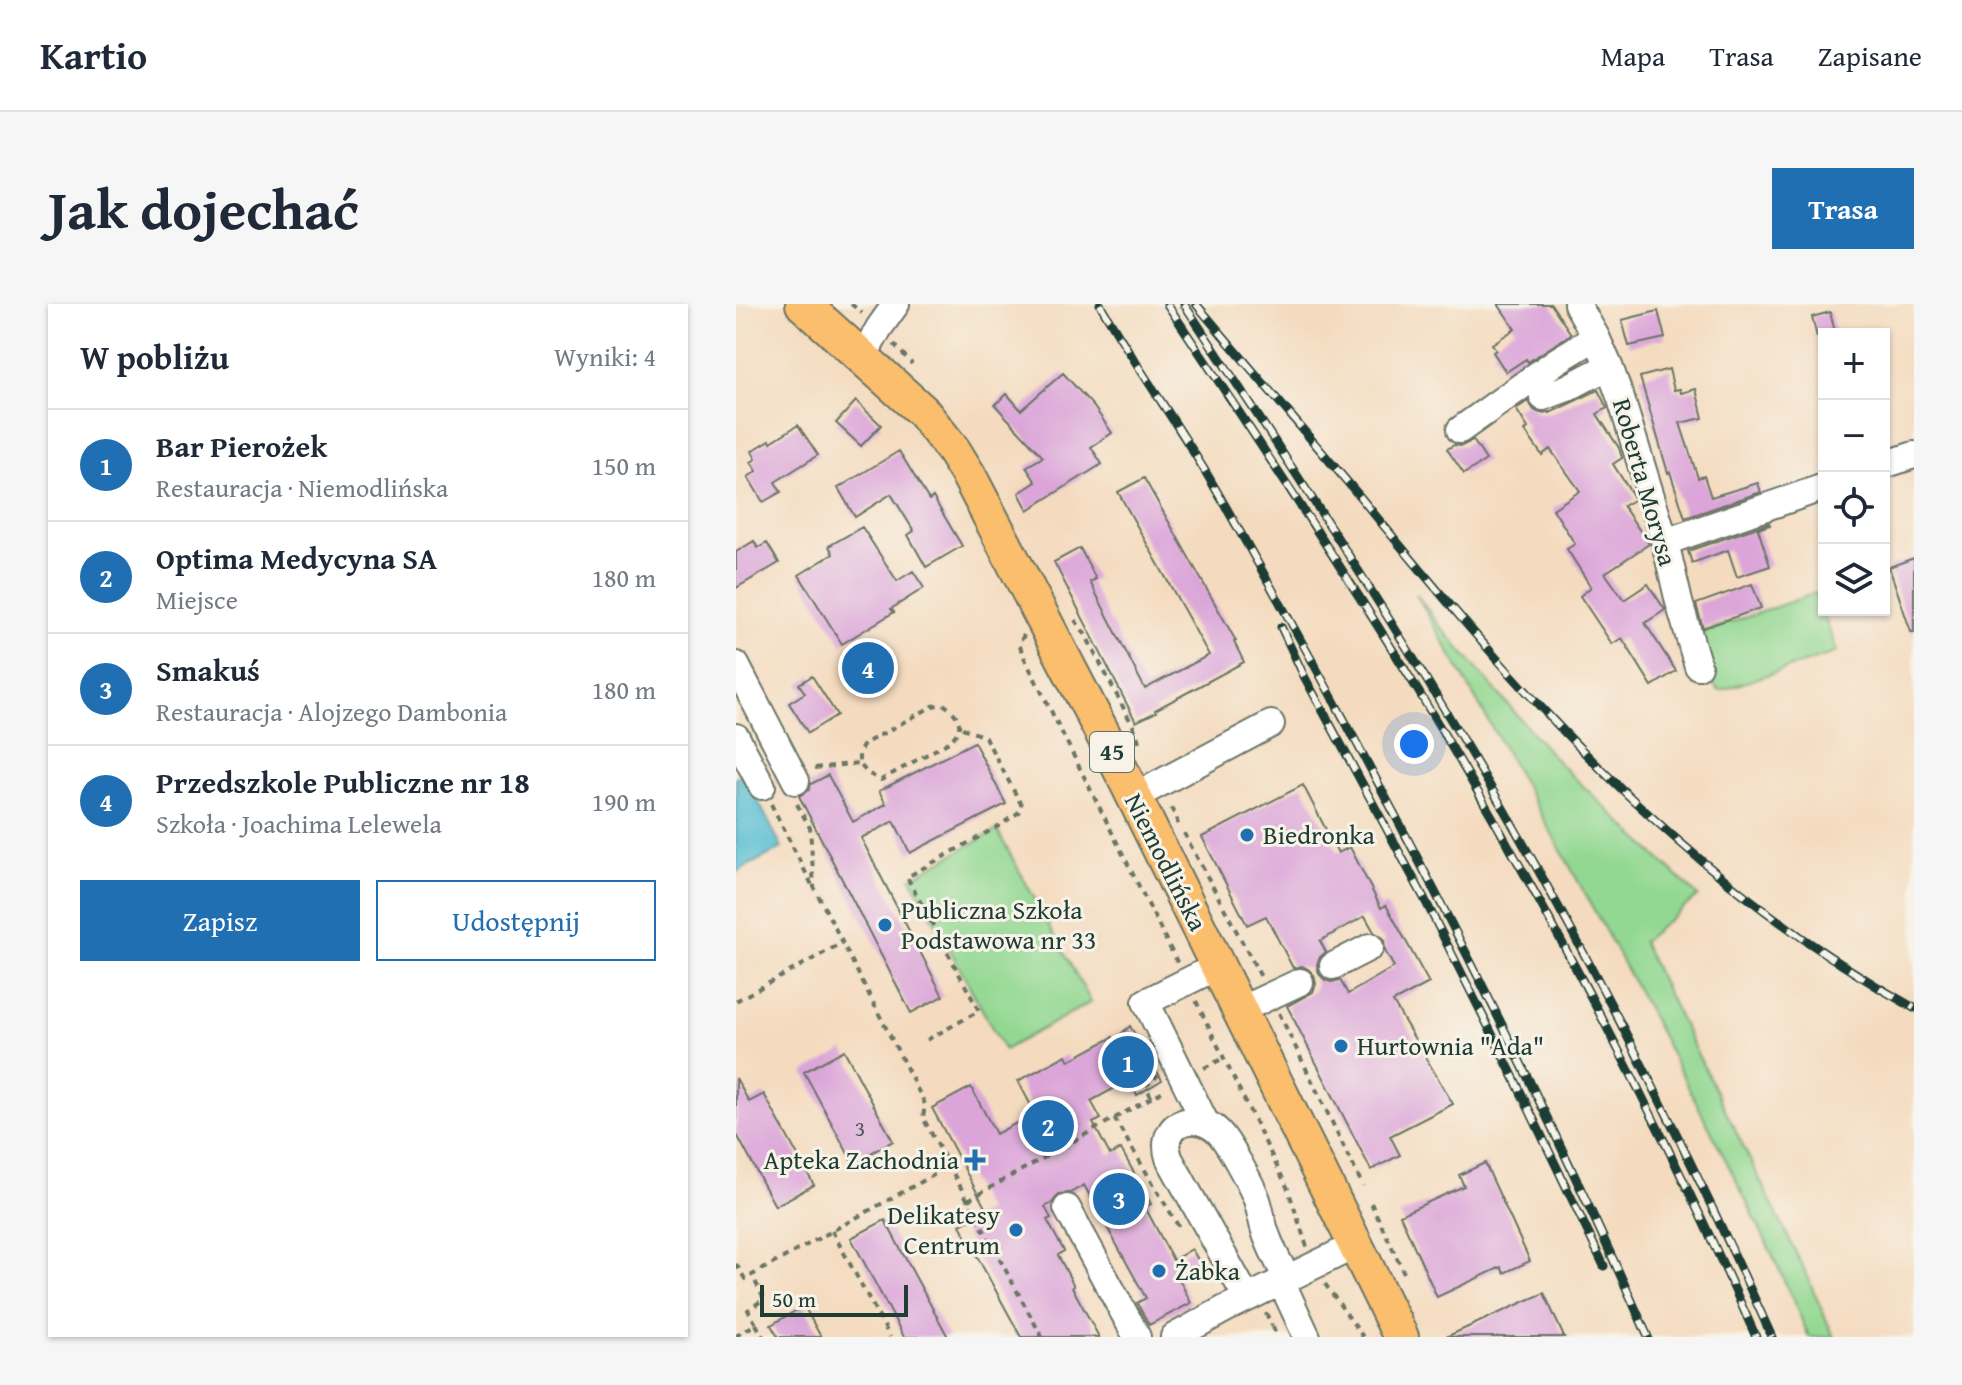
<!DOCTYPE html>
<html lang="pl">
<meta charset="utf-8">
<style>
:root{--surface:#fff;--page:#f6f6f7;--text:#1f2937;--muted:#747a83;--line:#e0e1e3;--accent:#1f6fb2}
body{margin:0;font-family:"Gentium Book Plus",serif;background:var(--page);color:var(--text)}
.controls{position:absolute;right:24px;top:24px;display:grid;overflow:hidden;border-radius:0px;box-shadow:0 2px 6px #0004}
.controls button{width:72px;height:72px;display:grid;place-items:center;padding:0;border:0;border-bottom:2px solid var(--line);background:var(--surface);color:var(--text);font:40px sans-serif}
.scale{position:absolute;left:24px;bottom:20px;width:148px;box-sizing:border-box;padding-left:8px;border:4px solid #1f3d34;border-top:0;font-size:22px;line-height:28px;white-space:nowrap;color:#1f3d34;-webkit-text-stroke:6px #f7f3e8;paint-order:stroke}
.you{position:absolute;left:678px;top:440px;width:28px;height:28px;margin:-20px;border:6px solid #fff;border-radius:50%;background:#1a73e8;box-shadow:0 0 0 12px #1a73e833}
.badge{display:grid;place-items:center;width:52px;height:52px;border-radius:50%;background:var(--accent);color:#fff;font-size:26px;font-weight:700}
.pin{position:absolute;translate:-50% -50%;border:4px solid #fff;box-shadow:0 2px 8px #0006}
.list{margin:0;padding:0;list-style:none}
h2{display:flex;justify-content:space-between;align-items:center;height:104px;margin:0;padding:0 32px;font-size:34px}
h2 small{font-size:26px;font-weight:400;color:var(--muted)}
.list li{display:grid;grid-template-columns:52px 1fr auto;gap:24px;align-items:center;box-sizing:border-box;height:112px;padding:0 32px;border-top:2px solid var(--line)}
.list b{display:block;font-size:30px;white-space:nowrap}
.list p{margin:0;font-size:26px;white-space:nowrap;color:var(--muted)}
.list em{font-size:26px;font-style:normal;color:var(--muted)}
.actions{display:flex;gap:16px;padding:24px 32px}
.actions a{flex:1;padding:18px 0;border:2px solid var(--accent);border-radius:0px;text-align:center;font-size:28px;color:var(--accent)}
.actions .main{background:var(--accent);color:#fff}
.icon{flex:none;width:44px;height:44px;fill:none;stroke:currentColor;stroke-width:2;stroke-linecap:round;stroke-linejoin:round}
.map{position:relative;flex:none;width:1178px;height:1033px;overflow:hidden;border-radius:0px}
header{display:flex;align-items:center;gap:48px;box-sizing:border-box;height:112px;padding:0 40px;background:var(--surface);border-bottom:2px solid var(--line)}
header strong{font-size:38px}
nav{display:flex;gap:44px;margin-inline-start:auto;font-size:28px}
.intro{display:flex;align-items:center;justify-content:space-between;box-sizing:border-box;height:192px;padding:0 48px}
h1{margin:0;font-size:56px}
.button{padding:20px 36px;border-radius:0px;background:var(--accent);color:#fff;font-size:28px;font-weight:700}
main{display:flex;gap:48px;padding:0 48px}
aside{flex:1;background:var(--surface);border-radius:0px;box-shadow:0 2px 6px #0004}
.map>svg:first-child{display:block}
.green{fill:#93d892;stroke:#598a63;stroke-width:2}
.water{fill:#55bdd3;stroke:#3a7d84;stroke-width:2}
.building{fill:#dba5d9;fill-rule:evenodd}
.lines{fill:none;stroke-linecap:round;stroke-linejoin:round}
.minor-casing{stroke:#6a7465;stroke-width:30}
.major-casing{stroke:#6a7465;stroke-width:38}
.path{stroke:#6a7465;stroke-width:4;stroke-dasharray:6 6;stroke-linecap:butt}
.minor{stroke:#fff;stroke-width:26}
.major{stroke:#fabe6d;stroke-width:34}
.rail-casing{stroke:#1f3d34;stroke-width:9}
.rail{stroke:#f7f3e8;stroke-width:6;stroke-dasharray:18;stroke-linecap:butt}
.poi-dot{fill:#1f6fb2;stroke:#f7f3e8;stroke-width:3}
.labels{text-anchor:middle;stroke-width:6;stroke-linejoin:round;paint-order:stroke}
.number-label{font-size:22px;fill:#4e575d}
.shield{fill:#f7f3e8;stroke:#60746a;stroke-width:2}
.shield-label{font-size:24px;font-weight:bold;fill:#1f3d34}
.street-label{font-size:26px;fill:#1f3d34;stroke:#f7f3e8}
.poi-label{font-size:26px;fill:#1f3d34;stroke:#f7f3e8;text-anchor:start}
</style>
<header>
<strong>Kartio</strong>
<nav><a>Mapa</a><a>Trasa</a><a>Zapisane</a></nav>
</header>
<div class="intro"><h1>Jak dojechać</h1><a class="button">Trasa</a></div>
<main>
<aside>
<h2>W pobliżu<small>Wyniki: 4</small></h2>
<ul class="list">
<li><span class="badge">1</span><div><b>Bar Pierożek</b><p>Restauracja · Niemodlińska</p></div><em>150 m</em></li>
<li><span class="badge">2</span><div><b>Optima Medycyna SA</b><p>Miejsce</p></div><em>180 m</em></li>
<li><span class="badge">3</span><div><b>Smakuś</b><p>Restauracja · Alojzego Dambonia</p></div><em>180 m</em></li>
<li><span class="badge">4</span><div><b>Przedszkole Publiczne nr 18</b><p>Szkoła · Joachima Lelewela</p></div><em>190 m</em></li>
</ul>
<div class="actions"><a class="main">Zapisz</a><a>Udostępnij</a></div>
</aside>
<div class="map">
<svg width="1178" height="1033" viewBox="0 0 1178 1033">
<rect width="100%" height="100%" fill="#f7f3e8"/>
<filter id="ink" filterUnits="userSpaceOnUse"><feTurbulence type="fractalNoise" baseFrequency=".0125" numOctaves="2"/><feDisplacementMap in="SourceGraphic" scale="16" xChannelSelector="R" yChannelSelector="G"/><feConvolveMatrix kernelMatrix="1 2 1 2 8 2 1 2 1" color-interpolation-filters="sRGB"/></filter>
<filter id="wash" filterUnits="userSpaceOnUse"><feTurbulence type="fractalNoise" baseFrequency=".006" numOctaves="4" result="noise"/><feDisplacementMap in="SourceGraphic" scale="32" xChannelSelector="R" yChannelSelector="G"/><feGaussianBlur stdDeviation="1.8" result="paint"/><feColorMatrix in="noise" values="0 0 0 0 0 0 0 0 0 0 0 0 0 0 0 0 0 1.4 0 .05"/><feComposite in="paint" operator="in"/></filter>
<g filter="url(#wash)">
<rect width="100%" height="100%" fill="#f4dbbf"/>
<path class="green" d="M1080 289 1101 348 983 387 962 362 953 333Z
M680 290 708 327 821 457 962 592 906 638 1066 961 1098 1033H1073C1034 940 987 850 941 761 858 602 769 446 680 290Z
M261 526 355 698 268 746 175 574Z"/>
<path class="water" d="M8 469 46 544 0 568V473Z"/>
<g id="blocks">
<path class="building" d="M762 0H815L835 30 792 58 790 55 770 68 757 48 760 46 756 40 779 25Z
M922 7 929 34 893 42 886 16Z
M1094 8 1099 28 1081 33 1076 13Z
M933 65 938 86 944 85 945 89 960 85 967 114 944 119 962 174 968 172 975 193 1022 179 1025 188 949 214 934 168 932 169 904 73Z
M327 69 358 103 376 129 355 143 366 160 292 206 283 189 300 178 290 163 307 153 259 101 271 90 285 106Z
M862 86 871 104 861 110 883 144 886 154 877 160 899 195 887 202 913 240 869 269 888 296 912 280 929 306 909 319 940 367 916 382 886 334 876 340 844 292 855 283 831 245 839 240 817 205 844 187 814 145 806 151 789 127 792 124 780 105 792 97 798 106 804 109 814 108V109Z
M120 97 145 121 125 142 100 119Z
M62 121 82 151 39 178 45 188 27 198 12 173 21 167 15 158 20 155 16 147 34 136 35 138Z
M737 136 750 156 728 170 711 145 718 141 726 142Z
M163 147 193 196 197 193 226 242 190 263 172 231 178 227 155 190 119 213 102 184Z
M408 174 500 337 498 338 508 358 419 406 420 408 400 418 318 258 344 244 360 275 354 278 409 385 473 351 382 188Z
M1033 219 1034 221 1022 225 1034 262 1001 273 992 246 956 259 952 247Z
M126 223 161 277 177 267 188 284 155 305 158 308 106 340 63 271 97 250 93 242Z
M18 237 22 244 31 239 43 259 0 284V248Z
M1178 254V328H1175L1153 263Z
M1016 280 1025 304 967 324 960 300Z
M76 372 101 411 72 429 53 399 69 389 63 380Z
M238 438 270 500 174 549 158 517 125 534 207 692 175 709 63 492 73 486 75 480 92 471 117 518 150 500 143 487Z
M567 481 602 549 614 543 645 604 650 601 693 679 657 698 717 800 654 832 664 851 635 866 551 702 577 688 580 680 578 671 572 665 566 662 557 664 530 612 511 621 466 533ZM629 612 638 628 648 635 649 647 658 663 612 690 604 676 595 678 589 676 583 670 581 660 584 653 590 648 584 637Z
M394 722 426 776 401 791 393 776 355 797 365 815 357 819 374 851 385 845 415 900 409 903 437 956 456 945 465 961 442 973 455 999 413 1021 401 999 410 994 348 881 334 889 323 890 316 899 309 903 315 914 311 916 328 947 322 951 338 982 336 983 363 1033H285L224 921 251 907 196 804 235 783 260 830 299 809 282 777 330 751 333 757 377 733 378 736Z
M108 746 157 837 117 859 68 768Z
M0 774 13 798 28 790 78 881 39 902 0 829Z
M749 859 794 957 768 969 765 963 701 993 664 911 728 882 723 871Z
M149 916 167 950 212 1033H168L115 934Z
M808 989 828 1033H710L783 1000Z
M68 1002 85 1033H42L35 1021Z"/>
</g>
</g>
<g filter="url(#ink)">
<use href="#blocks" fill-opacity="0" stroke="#6a7465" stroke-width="2"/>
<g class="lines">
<defs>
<path id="minor" d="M841 0 860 33 873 62 885 95 929 238 943 298 962 362
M127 53 143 24 160 0
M807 93 831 84 873 62
M724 126 822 56 860 33
M1148 161 1178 151
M929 238 1088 183
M0 361 60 477
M0 433 26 482
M398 493 535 420
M597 662 634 643
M504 706 564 678
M469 818 410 698 482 662
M331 904 401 1033
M545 977 571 1033
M511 994 433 854C421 815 466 805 486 832 496 845 513 877 520 893 525 906 526 922 532 935 537 949 545 962 551 975
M438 1033 489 1005 620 941"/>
<path id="major" d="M67 0 186 107 217 146 233 172 369 434 665 1033"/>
</defs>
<use href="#minor" class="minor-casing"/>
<use href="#major" class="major-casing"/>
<path class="path" d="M115 0 126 9
M158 40 176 60
M339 316 349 330 399 426 405 443
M288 331 283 340 288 353 442 660
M79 464 123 459 131 469 145 476 213 438C230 423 224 411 207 400L197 402 128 440 123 449V459
M35 500 76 581
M61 500 74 524 78 583 189 800 187 814 306 1033
M435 504 440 512 442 521
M448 529 525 673
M0 697 106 639
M460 697 552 885 571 943
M543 709 627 882
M191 736 243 707 171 573 261 523 282 509 285 500 249 433 224 423
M468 764 488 754
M415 793 410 781 418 776 421 771
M378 814 444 925
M232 896 429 786
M635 899 668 969
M96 927 154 1033
M0 960 9 975 214 862
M589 980 627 1033
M530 1009 536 1022
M20 1020 27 1033
M537 1023 541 1033
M0 1032 20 1020 12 1006 28 995 16 971"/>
<use href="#minor" class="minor"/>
<use href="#major" class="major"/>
<defs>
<path id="rail" d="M364 0C400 63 443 121 479 184 637 459 784 743 912 1033
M431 0C516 127 601 255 681 385 807 593 921 811 1020 1033
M448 0C547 149 646 299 737 453 848 640 947 835 1036 1033
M460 0C515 65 570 129 625 194 703 289 782 384 870 470 962 560 1065 641 1178 704
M545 323 568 372 687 592 778 774 868 962"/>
</defs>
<use href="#rail" class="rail-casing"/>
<use href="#rail" class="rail"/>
</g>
</g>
<g class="poi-dot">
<circle cx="511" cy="531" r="8"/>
<circle cx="149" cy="621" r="8"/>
<circle cx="605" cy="742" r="8"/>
<path d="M235 844h8v8h8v8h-8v8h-8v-8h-8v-8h8z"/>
<circle cx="280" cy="926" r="8"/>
<circle cx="423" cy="967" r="8"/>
</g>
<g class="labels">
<g class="number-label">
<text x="124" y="832">3</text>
</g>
<rect class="shield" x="354" y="428" width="44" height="40" rx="6"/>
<g class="shield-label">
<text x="376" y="456">45</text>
</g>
<g class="street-label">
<text transform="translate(909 178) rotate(74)" y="9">Roberta Morysa</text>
<text transform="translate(430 558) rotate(63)" y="9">Niemodlińska</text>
</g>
<g class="poi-label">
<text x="527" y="540">Biedronka</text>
<text x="165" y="615">Publiczna Szkoła<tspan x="165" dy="30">Podstawowa nr 33</tspan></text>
<text x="621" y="751">Hurtownia "Ada"</text>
<text x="223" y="865" text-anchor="end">Apteka Zachodnia</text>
<text x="264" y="920" text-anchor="end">Delikatesy<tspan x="264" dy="30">Centrum</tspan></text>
<text x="439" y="976">Żabka</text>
</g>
</g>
</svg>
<div class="controls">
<button>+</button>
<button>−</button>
<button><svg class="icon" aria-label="locate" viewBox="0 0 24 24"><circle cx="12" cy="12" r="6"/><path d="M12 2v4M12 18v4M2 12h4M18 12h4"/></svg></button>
<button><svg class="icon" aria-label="layers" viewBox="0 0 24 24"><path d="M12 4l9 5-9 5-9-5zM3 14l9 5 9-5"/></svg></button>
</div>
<div class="scale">50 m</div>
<div class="you"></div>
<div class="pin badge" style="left:392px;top:758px">1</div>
<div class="pin badge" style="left:312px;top:822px">2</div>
<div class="pin badge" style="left:383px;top:895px">3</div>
<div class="pin badge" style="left:132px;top:364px">4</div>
</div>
</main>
